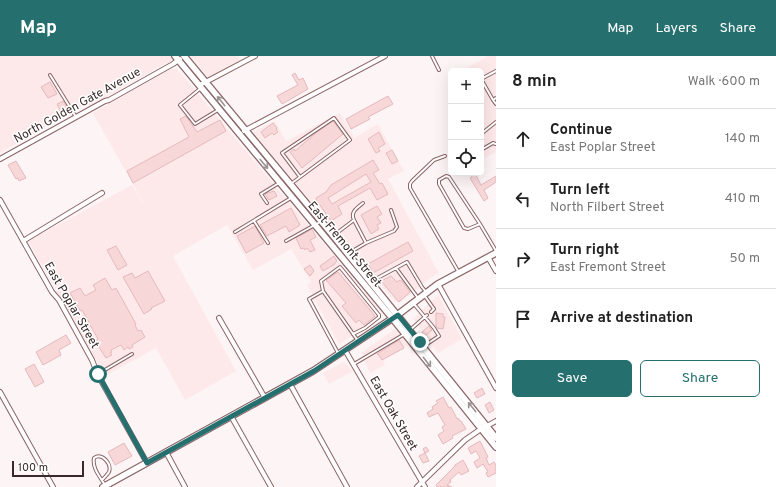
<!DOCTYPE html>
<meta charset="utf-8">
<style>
:root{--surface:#fff;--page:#f2f2f2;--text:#222;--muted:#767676;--line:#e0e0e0;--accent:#25706f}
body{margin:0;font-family:Overpass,sans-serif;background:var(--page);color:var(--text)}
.controls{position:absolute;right:12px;top:12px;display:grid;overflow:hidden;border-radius:6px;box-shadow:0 4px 16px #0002}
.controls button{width:36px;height:36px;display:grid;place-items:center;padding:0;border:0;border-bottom:1px solid var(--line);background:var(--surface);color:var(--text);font:20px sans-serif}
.scale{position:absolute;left:12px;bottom:10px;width:72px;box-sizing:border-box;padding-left:4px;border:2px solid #39292a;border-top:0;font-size:11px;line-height:14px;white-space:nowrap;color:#39292a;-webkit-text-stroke:3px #fff;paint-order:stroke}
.stop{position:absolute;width:12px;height:12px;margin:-9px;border:3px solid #25706f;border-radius:50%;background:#fff}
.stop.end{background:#25706f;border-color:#fff;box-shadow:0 1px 4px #0008}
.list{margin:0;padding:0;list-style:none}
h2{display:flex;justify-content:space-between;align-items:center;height:52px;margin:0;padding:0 16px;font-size:17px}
h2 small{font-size:13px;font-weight:400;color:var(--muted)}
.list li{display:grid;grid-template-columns:26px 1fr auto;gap:12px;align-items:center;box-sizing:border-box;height:60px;padding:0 16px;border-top:1px solid var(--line)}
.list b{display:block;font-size:15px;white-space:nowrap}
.list p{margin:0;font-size:13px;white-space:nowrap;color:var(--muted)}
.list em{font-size:13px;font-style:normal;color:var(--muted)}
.actions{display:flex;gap:8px;padding:12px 16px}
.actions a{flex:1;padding:9px 0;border:1px solid var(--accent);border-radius:6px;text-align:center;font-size:14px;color:var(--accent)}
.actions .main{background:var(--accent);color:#fff}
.icon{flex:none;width:22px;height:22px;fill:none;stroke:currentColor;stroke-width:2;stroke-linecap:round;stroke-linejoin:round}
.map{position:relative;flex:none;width:496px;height:431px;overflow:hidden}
header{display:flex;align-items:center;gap:24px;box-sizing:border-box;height:56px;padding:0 20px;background:var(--accent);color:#fff}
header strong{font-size:19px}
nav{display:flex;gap:22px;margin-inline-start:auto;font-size:14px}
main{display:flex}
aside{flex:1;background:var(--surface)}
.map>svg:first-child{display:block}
.built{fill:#fee9ea}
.building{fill:#f8d7d9;stroke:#e4babc;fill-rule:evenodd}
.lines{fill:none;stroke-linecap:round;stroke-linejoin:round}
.lane-casing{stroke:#8b6668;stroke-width:4}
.street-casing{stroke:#8b6668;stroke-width:6}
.secondary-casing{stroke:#8b6668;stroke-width:8}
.lane{stroke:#fff;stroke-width:2}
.street{stroke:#fff;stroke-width:4}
.secondary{stroke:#fff;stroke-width:5.5}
.oneway{stroke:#9c9494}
.route{stroke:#25706f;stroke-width:5}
.labels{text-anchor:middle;stroke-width:3;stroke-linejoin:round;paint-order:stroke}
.street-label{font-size:12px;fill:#39292a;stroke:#fff}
</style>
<header>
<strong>Map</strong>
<nav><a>Map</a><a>Layers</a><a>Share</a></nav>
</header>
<main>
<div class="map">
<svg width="496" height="431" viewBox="0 0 496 431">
<rect width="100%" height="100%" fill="#fdf4f5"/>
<path class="built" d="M0 0H171L172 4 89 50 87 47 0 97Z
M191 0H238L240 4 208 21Z
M488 0H496V96L481 104V61L484 59 481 54V15H462Z
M171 13H177L376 250 378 257 375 265 339 288 307 229 311 226 291 193 253 214 227 169 173 200 236 315 185 344 156 292 105 320 28 185 132 129 150 159 93 57Z
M340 57 354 82 378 68 404 115 388 123 439 217 429 223 400 246H395L253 76 275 65 286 85Z
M438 239 462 283 438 297 413 263Z
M395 273 409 289 383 304 385 309 370 317 361 297Z
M344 306 353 315 329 328 323 317Z"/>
<path class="building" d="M295 17 299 24 303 22 308 33 282 48 277 40 298 29 292 19Z
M50 26 57 38 48 42 41 31Z
M388 40 393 48 368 61 370 63 351 73 346 63Z
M63 45 68 52 62 58 57 48Z
M186 60 197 76 220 64 226 75 133 127 127 115 189 81 180 63Z
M333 65 343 78 302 112 290 96 294 93 295 95 317 76Z
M273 67 277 72 276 73 278 76 274 79 272 77 265 82 261 76Z
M379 76 385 88 378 92 380 95 376 97 368 83Z
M392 94 398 105 392 108 386 97Z
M373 104 379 114 373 117 380 128 382 127 388 138 377 144 370 132 338 150 342 158 331 165 320 149 317 147 316 142 326 136 331 129ZM366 118 371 126 332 148 328 142Z
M16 105 26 122 19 125 18 122 16 123 8 109Z
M470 117H478L476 119 481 129 496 120V126L484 134 488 142 484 145 470 122 472 121Z
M274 135 277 140 269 144 265 138Z
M377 150 382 158 377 161 381 167 377 169 379 173 371 178 361 159Z
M291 152 300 169 289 176 286 170 267 180 260 169Z
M255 170 264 187 246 197 237 180Z
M312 173 316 181 310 184 315 194 310 196 307 192 305 194 304 192 301 193 296 182Z
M408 186 413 195 373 217 368 208Z
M116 190 127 209 118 214 107 194Z
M334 200 337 205 335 207V208L323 215 320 210Z
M310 209 314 215 310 220 304 213Z
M148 215 165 245 151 252 152 253 144 258 123 221 132 217 135 222Z
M338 216 375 260 364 269 359 264 356 267 342 250 346 247 326 224Z
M391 220 397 226 400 224 402 225 410 236 399 246 381 225Z
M105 222 112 234 116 232 136 268 135 269 138 275 141 274 145 281 132 289 133 291 129 293 128 291 124 294 121 289 111 294 112 296 110 297 112 299 106 302 95 285 98 283 82 254 80 255 70 237 80 232 85 240 96 234 93 229Z
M436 257 443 258V261H445L443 273 437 272 436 270Z
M429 270 432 274 425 280 422 276Z
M66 279 71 287 59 294 61 299 43 309 36 296Z
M399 284 404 292 382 304 379 299 377 298Z
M34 308 44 326 35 331 25 313Z
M482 332 485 338 477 342 474 337Z
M443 341 449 352 451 351 457 363 458 362 460 365H461L466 373 452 380 453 382 443 388 438 379 444 375 442 371 445 369 438 357 429 361 427 357 433 353 432 351 438 347 436 345Z
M490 346 494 354 489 357 485 349Z
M480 385 488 401 486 402 489 409 494 406 496 409V417L488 421 486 417 488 416 483 408 477 412 474 406 480 402 476 395 471 398 468 392Z
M124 387 132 400 115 409 108 396Z
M426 391 429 395 425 397 429 405 423 407 419 400 425 397 423 393Z
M463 404 469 415 461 419 459 416 450 424 451 426 447 429 452 431H437L436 429 455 410V409Z"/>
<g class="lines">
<defs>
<path id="lane" d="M432 0 439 14
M50 19 76 61
M201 32 180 49 195 68 218 54
M496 42 493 44 496 48
M493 44 481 23 496 15
M481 78 496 66
M481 94 493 87 496 88
M445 100 434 104 412 125 410 128V132L458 215
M446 120 449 121 480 168 468 173 464 172 439 128V124Z
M292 127 350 84 334 62 282 97 300 121
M267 147 261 138 279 127
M354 164C350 156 357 152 363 147
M254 165 268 187
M480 168 496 195
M235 176 291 142
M333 180 354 164 366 187 349 197
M286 185 320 166
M366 187 394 175 397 171 391 154
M396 212 418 242
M372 225 407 206 422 231 426 236
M323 235 321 225 340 211 379 259V261L365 272 353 278
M424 239 434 253 431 256
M414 248 434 272 439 280 418 294
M410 274 427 259
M338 297 309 243 323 235 358 285
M354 308 403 279
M98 318 132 298
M102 424C104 422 107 419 109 416 112 408 102 396 94 402 92 412 100 421 105 429"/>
<path id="street" d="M200 29 255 0
M244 75 385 0
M0 103 105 45 109 44 173 8 180 3
M0 144 52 236 59 244 92 304 98 319 147 407
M23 185 102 137
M488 201 496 215
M438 228 496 332
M219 262 265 342
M345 294 425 431
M290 328 347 431
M0 336 53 431
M231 360 271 431
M166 396 185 431
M417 431 465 384 478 375 496 365"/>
<path id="secondary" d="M175 0 393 263 496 391
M184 0 331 177 496 382
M103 431 313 315 396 260 438 228 496 197"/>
</defs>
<use href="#lane" class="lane-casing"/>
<use href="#street" class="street-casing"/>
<use href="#secondary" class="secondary-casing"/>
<use href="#lane" class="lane"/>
<use href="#street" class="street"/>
<use href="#secondary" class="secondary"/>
</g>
<defs><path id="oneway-shaft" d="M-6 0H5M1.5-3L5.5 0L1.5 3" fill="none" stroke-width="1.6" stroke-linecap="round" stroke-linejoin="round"/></defs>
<g class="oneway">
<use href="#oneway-shaft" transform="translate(221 45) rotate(-129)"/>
<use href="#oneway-shaft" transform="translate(264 108) rotate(50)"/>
<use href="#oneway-shaft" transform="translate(427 306) rotate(52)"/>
<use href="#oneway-shaft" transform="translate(472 351) rotate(-129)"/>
</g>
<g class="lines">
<path class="route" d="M98 318 147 407 314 315 398 259 420 286"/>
</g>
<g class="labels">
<g class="street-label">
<text transform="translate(77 49) rotate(-29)" y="4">North Golden Gate Avenue</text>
<text transform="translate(345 188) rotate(50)" y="4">East Fremont Street</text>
<text transform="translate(72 249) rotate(60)" y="4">East Poplar Street</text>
<text transform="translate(394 357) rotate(60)" y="4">East Oak Street</text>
</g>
</g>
</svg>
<div class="controls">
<button>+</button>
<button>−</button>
<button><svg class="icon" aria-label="locate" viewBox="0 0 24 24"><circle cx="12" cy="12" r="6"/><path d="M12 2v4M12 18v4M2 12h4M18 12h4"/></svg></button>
</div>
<div class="scale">100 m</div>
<div class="stop" style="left:98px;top:318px"></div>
<div class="stop end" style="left:420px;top:286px"></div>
</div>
<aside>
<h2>8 min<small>Walk · 600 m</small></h2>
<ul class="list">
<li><svg class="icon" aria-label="ahead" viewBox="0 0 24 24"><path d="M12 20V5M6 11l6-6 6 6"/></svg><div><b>Continue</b><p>East Poplar Street</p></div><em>140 m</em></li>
<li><svg class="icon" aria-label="left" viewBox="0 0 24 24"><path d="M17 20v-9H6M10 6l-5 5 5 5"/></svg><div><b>Turn left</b><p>North Filbert Street</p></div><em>410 m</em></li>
<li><svg class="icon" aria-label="right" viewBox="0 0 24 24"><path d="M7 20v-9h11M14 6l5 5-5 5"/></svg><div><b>Turn right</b><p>East Fremont Street</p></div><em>50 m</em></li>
<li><svg class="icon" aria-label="arrive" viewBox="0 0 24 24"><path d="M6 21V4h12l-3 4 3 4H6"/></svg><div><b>Arrive at destination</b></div></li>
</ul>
<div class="actions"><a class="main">Save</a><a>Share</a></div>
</aside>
</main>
